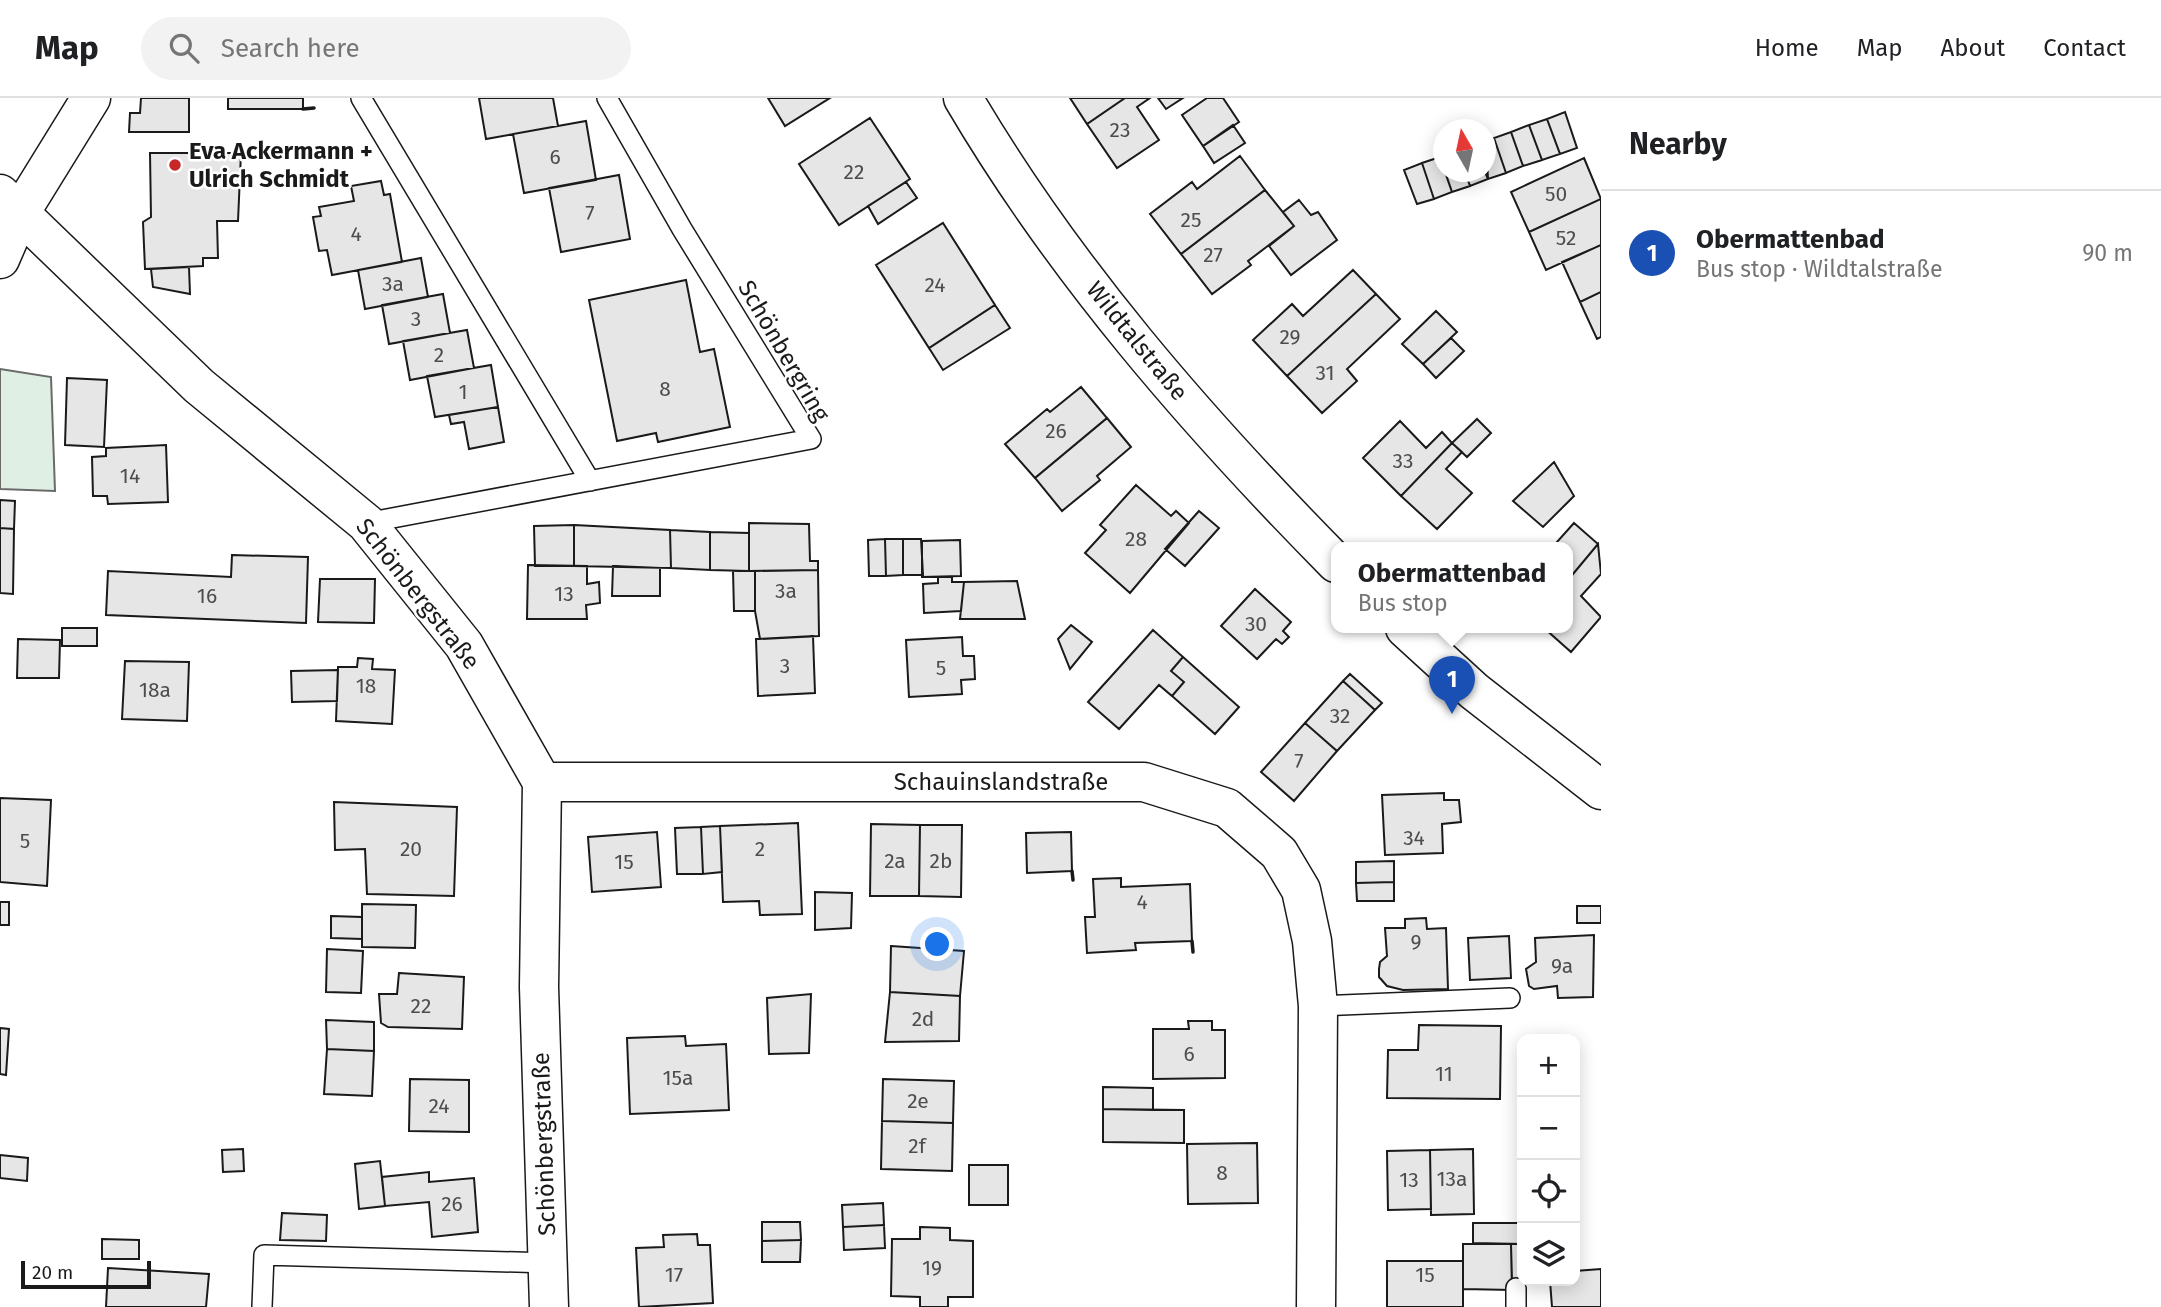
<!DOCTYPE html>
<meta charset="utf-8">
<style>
:root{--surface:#fff;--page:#f2f2f2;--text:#202124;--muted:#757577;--line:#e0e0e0;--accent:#c62828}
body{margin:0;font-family:"Fira Sans",sans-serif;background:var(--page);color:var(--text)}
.controls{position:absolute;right:21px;bottom:21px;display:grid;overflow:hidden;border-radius:14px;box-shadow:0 4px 18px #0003}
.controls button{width:63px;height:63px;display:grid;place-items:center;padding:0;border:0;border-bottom:2px solid var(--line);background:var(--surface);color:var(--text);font:35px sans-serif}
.compass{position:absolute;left:1433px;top:21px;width:63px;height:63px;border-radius:50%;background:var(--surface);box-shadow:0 4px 18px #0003;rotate:351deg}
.scale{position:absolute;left:21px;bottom:18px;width:130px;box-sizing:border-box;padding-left:7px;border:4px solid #1a1a1a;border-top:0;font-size:19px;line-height:24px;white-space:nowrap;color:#1a1a1a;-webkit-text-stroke:5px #fff;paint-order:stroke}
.you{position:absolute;left:938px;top:847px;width:24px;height:24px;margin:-18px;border:5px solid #fff;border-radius:50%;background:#1a73e8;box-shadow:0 0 0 10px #1a73e833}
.badge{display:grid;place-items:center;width:46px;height:46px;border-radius:50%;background:var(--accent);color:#fff;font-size:23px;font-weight:700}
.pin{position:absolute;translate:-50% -58px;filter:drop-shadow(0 2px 4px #0008)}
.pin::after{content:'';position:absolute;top:37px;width:24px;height:21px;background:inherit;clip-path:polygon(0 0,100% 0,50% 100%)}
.popup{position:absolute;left:1331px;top:444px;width:242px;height:91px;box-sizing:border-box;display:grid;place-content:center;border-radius:14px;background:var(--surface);filter:drop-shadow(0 2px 5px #0005);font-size:23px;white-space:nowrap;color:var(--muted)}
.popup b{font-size:26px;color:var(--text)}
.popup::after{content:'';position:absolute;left:50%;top:100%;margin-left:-14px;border:14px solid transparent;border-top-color:var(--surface)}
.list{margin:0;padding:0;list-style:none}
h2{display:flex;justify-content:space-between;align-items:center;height:91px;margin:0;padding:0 28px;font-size:30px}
h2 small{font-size:23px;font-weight:400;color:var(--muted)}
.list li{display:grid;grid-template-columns:46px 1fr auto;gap:21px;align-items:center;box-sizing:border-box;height:126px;padding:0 28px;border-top:2px solid var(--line)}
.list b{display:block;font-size:26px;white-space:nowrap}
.list p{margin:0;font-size:23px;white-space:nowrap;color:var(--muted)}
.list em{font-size:23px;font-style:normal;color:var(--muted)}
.icon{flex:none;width:38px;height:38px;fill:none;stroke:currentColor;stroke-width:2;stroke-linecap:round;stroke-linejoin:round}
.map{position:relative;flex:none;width:1601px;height:1209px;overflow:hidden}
header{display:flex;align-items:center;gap:42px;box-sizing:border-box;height:98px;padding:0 35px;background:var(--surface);border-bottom:2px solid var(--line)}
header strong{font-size:33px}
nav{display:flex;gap:38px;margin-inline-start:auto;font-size:24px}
.search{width:490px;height:63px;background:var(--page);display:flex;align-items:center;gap:18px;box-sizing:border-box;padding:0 24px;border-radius:38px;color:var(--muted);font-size:26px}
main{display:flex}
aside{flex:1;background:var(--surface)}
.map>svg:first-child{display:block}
.green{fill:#e0efe3;stroke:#6a6a6a;stroke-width:2}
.building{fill:#e6e6e6;stroke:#1a1a1a;stroke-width:2}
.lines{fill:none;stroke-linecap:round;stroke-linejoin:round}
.service-casing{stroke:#1a1a1a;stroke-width:22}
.minor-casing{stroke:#1a1a1a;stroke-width:41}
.tertiary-casing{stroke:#1a1a1a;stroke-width:41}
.service{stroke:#fff;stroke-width:19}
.minor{stroke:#fff;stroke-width:38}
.tertiary{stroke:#fff;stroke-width:38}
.wall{stroke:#1a1a1a;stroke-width:3.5}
.poi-dot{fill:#c62828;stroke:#fff;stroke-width:2.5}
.labels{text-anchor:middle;stroke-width:5;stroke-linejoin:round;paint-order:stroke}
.number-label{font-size:21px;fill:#4d4d4d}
.poi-label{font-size:24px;font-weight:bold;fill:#1a1a1a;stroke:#fff;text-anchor:start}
.street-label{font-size:24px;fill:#1a1a1a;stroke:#fff}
</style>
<header>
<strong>Map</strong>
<div class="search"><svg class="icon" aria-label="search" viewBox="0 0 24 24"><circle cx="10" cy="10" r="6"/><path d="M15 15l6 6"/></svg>Search here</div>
<nav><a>Home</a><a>Map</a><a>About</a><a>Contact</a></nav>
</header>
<main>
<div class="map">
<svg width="1601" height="1209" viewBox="0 0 1601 1209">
<rect width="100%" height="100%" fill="#fff"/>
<path class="green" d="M0 271 51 279 55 393 0 391Z"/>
<path class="building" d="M141 0H189V34H129L130 15H140Z
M228 0H303V11H228Z
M479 0H553L558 28 486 41Z
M768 0H830L785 28Z
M1070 0H1125L1087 26Z
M1125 0H1150L1137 9 1159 42 1117 70 1087 26Z
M1158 0H1183L1166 11Z
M1207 0H1223L1239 24 1203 48 1182 17Z
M1565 14 1577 50 1560 56 1547 21Z
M870 20 910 81 839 127 799 66Z
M1547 21 1560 56 1542 62 1529 27Z
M586 23 596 82 524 95 513 36Z
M1233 27 1245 45 1214 65 1203 48Z
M1529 27 1542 62 1523 68 1511 34Z
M1511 34 1523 68 1506 75 1494 40Z
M1494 40 1506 75 1488 81 1486 43Z
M150 55H241L238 123H217L218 160H203V168L145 171 143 124 151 119Z
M1240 58 1265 92 1181 156 1150 116 1192 84 1197 91Z
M1440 59 1452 94 1434 101 1422 65Z
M1584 60 1601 101 1529 134 1511 94Z
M1422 65 1434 101 1417 106 1404 72Z
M1445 74H1465L1470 88 1452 94Z
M1465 74H1485L1488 81 1470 88Z
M619 77 630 141 561 154 549 90Z
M381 83 384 97 390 96 402 164 332 177 327 152 319 153 313 119 321 118 319 109 354 103 351 88Z
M906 84 917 100 878 126 868 108Z
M1265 92 1294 128 1248 163 1251 167 1212 196 1181 156Z
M1601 101V147L1546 172 1529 134Z
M1299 102 1311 117 1318 114 1337 142 1291 177 1269 148 1294 128 1283 114Z
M943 125 995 207 929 250 876 167Z
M1601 147V194L1580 204 1562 164Z
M421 160 428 199 365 211 358 172Z
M189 169 190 196 153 189 151 171Z
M1353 172 1376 196 1287 278 1253 242 1292 206 1303 218Z
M686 182 700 254 714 251 730 329 658 344 656 335 617 343 589 202Z
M1601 194V239L1597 241 1580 204Z
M443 196 450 235 389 246 382 207Z
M1376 196 1400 221 1347 271 1357 283 1322 315 1287 278Z
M995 207 1010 230 943 272 929 250Z
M1436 213 1457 234 1423 266 1402 246Z
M467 232 474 270 410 282 403 243Z
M1451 240 1464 253 1436 280 1423 266Z
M491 267 498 309 435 319 427 278Z
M67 280 107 282 104 349 65 347Z
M1081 289 1107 320 1035 380 1005 346 1047 311 1050 314Z
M498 309 504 344 469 351 464 324 451 326 449 317Z
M1107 320 1131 349 1097 378 1100 382 1062 413 1035 380Z
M1477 321 1491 335 1467 359 1452 345Z
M1400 323 1426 350 1442 334 1452 345 1401 398 1363 360Z
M1452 345 1462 354 1446 371 1472 395 1437 431 1401 398Z
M166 347 168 404 108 406 107 398H93L92 359 106 358V350Z
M1554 364 1574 398 1543 429 1513 403Z
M1136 387 1171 418 1176 413 1189 425 1130 495 1085 455 1106 432 1100 427Z
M0 402 15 403 14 431 0 430Z
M1199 413 1219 430 1185 468 1165 451Z
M749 425 809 426 810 463H818V472L749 473Z
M1574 425 1598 446 1568 482V450L1556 445Z
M574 427 670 432 671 470 574 468Z
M574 427V468H535L534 428Z
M0 430 14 431 13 496 0 495Z
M670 432 710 434V472L671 470Z
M710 434 749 435V473L710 472Z
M885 441 886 478H869L868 442Z
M885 441H903V477L886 478Z
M903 441H921L923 477H903Z
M960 442 961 478 922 479V443Z
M1598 446 1601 476 1581 498 1601 519 1571 554 1544 530H1568V482Z
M232 457 308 459 306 525 106 517 108 473 231 479Z
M528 467 587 468V486L599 484 600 505 586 507 587 521H527Z
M613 468 660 470V498H612Z
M818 472 819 538 760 541 755 513V473Z
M733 473H755V513H734Z
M938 479H952V484H964L961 513 924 515 923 486 938 485Z
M320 481H375L374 525 318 524Z
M1017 483 1025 521H960L964 484Z
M1255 491 1291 524 1283 533 1289 539 1282 546 1276 541 1257 561 1221 528Z
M1071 527 1092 544 1070 571 1058 541Z
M62 530H97V548H62Z
M1153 532 1183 559 1171 573 1184 584 1172 598 1159 587 1119 631 1088 604Z
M813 538 815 595 758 598 756 541Z
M962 539 963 558H974L975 581 961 582 962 596 909 599 906 542Z
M18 541 60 542 59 580H17Z
M1183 559 1239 609 1215 636 1172 598 1184 584 1171 573Z
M358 560 373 561 372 571 395 572 392 626 336 623 338 569H357Z
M125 563 189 564 187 623 122 621Z
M338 572 337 603 292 604 291 573Z
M1350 576 1382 605 1375 612 1343 583Z
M1343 583 1375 612 1337 653 1305 625Z
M1305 625 1337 653 1294 703 1261 674Z
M1444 695V702H1459L1461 724 1442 726 1443 755 1385 757 1382 697Z
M0 700 51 702 47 788 0 784Z
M334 704 457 709 454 798 367 796 365 751 335 752Z
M798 725 802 816 760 817 759 803 723 804 720 728Z
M871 726 920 727 919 798H870Z
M920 727H962L961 799 919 798Z
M720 728 722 774 703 776 701 729Z
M701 729 703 776H677L675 730Z
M657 734 661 789 592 794 588 739Z
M1071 734 1072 773 1027 775 1026 735Z
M1394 763V784L1356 785V764Z
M1121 780V789L1190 786 1192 843 1135 845 1136 852 1087 855 1085 819H1095L1093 781Z
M1394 784V803H1357L1356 785Z
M815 794 852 795 851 830 815 832Z
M0 804H9V827H0Z
M362 806 416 807 415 850 362 849Z
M1577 808H1601V825H1577Z
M331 818 362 819V841L331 840Z
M1426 820 1427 831 1446 830 1448 891 1403 892 1387 888 1379 879V871L1380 864 1387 858 1385 830H1405V821Z
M1594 837 1593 899 1558 900 1557 888 1534 891 1529 888 1526 871 1536 864 1535 840Z
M1509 838 1511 880 1470 882 1468 840Z
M891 848 964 853 960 898 890 894Z
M327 851 363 853 361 895 326 894Z
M399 875 464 879 462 931 388 929 381 925 379 896H397Z
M890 894 960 898 959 943 885 944Z
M811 896 809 955 769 956 767 900Z
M326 922 374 924V953L327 951Z
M1188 923H1212V932H1225V980L1153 981V931H1189Z
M1419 927 1501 928 1500 1001 1387 1000 1388 952H1418Z
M0 930 9 931 6 977 0 976Z
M685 938 686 948 726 946 729 1012 630 1016 627 940Z
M327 951 374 953 372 998 324 996Z
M410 981 469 982V1034L409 1033Z
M883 981 954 983 953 1025 882 1023Z
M1103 989 1153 990V1012L1103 1011Z
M1103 1011 1184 1012V1045L1103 1044Z
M882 1023 953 1025 952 1073 881 1071Z
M1257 1045 1258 1105 1188 1106 1187 1046Z
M243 1051 244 1073 223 1074 222 1052Z
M1473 1051 1474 1116 1431 1117 1430 1052Z
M1430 1052 1431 1111 1388 1112 1387 1053Z
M0 1057 28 1060 27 1083 0 1080Z
M380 1063 385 1108 359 1111 355 1066Z
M969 1067H1008V1107H969Z
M429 1074V1084L474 1080 478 1134 432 1139 429 1104 385 1108 382 1079Z
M883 1105 884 1127 843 1129 842 1107Z
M282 1115 327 1117 326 1143 280 1142Z
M762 1124H800L801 1142 762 1143Z
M1473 1125H1522V1146L1473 1145Z
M884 1127 885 1150 844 1152 843 1129Z
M920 1129 950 1130V1142L973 1143V1199H948V1209H920V1199L891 1198 892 1141H920Z
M697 1136 698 1147H710L713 1205 639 1209 636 1150 664 1149 663 1137Z
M102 1141 139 1142V1161H102Z
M801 1142 800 1164H762V1143Z
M1463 1146H1511L1512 1192 1463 1191Z
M1511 1146H1522V1183H1535H1512Z
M1387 1163H1463V1209H1387Z
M108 1170 209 1176 206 1209H106Z
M1601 1171V1209H1552L1550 1183H1575V1173Z"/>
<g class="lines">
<defs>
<path id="service" d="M361 0 590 383
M366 425 811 341 682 131 607 0
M1318 908 1510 900
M1516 1190V1209
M262 1209 264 1157 549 1165"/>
<path id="minor" d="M0 96 199 288 366 425 464 547 542 684 539 889 549 1209
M0 161 20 115 91 0
M542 684H1144L1227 710 1279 755 1301 792 1312 843 1318 908 1316 1209"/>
<path id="tertiary" d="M963 0C1064 172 1197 324 1336 465
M1405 530 1474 593 1601 692"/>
</defs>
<use href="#service" class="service-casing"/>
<use href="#minor" class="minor-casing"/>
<use href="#tertiary" class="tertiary-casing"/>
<use href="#service" class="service"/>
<use href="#minor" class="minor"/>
<use href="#tertiary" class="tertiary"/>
<path class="wall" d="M303 11 314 10
M1072 773 1073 782
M1192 843 1193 854"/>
</g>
<circle class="poi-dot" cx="175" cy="67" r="7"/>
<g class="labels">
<g class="number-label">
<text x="1120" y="39">23</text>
<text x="555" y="66">6</text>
<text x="854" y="81">22</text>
<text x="1556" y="103">50</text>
<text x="590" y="122">7</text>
<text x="1191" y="129">25</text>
<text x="356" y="143">4</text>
<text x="1566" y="147">52</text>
<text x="1213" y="164">27</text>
<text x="393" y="193">3a</text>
<text x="935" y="194">24</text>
<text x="416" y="228">3</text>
<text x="1290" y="246">29</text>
<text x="439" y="264">2</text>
<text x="1325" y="282">31</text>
<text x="665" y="298">8</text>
<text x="463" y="301">1</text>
<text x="1056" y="340">26</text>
<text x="1403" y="370">33</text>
<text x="130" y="385">14</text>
<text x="1136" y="448">28</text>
<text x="786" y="500">3a</text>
<text x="564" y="503">13</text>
<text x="207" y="505">16</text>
<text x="1256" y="533">30</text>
<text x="785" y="575">3</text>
<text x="941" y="577">5</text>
<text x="366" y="595">18</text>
<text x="155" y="599">18a</text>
<text x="1340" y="625">32</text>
<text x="1299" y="670">7</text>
<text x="1414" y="747">34</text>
<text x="25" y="750">5</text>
<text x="411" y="758">20</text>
<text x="760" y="758">2</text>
<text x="895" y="770">2a</text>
<text x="941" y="770">2b</text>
<text x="624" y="771">15</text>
<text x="1142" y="811">4</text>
<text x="1416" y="851">9</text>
<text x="1562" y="875">9a</text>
<text x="421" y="915">22</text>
<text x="923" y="928">2d</text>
<text x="1189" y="963">6</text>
<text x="1444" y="983">11</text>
<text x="678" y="987">15a</text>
<text x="918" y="1010">2e</text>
<text x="439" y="1015">24</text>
<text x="917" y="1055">2f</text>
<text x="1222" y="1082">8</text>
<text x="1452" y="1088">13a</text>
<text x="1409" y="1089">13</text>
<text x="452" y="1113">26</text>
<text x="932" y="1177">19</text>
<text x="674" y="1184">17</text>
<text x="1425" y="1184">15</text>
</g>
<g class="poi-label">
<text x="189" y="61">Eva Ackermann +<tspan x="189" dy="28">Ulrich Schmidt</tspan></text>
</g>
<g class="street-label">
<text transform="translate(1137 243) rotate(51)" y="8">Wildtalstraße</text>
<text transform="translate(784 253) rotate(60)" y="8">Schönbergring</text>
<text transform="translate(418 496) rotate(52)" y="8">Schönbergstraße</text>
<text x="1001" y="692">Schauinslandstraße</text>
<text transform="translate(544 1046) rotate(-92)" y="8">Schönbergstraße</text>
</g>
</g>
</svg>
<div class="controls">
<button>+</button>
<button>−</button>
<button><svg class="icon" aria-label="locate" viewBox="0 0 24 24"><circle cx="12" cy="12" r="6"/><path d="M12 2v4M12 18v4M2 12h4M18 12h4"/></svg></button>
<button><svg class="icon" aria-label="layers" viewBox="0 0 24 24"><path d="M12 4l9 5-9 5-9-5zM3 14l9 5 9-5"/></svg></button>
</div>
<svg class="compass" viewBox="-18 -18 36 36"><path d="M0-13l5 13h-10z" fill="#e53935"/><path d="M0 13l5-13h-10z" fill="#757577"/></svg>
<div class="scale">20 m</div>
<div class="you"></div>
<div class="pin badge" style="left:1452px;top:616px;background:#1a4fb4">1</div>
<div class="popup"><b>Obermattenbad</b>Bus stop</div>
</div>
<aside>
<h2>Nearby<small></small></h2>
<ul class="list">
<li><span class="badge" style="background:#1a4fb4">1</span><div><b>Obermattenbad</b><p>Bus stop · Wildtalstraße</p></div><em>90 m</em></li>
</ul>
</aside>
</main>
